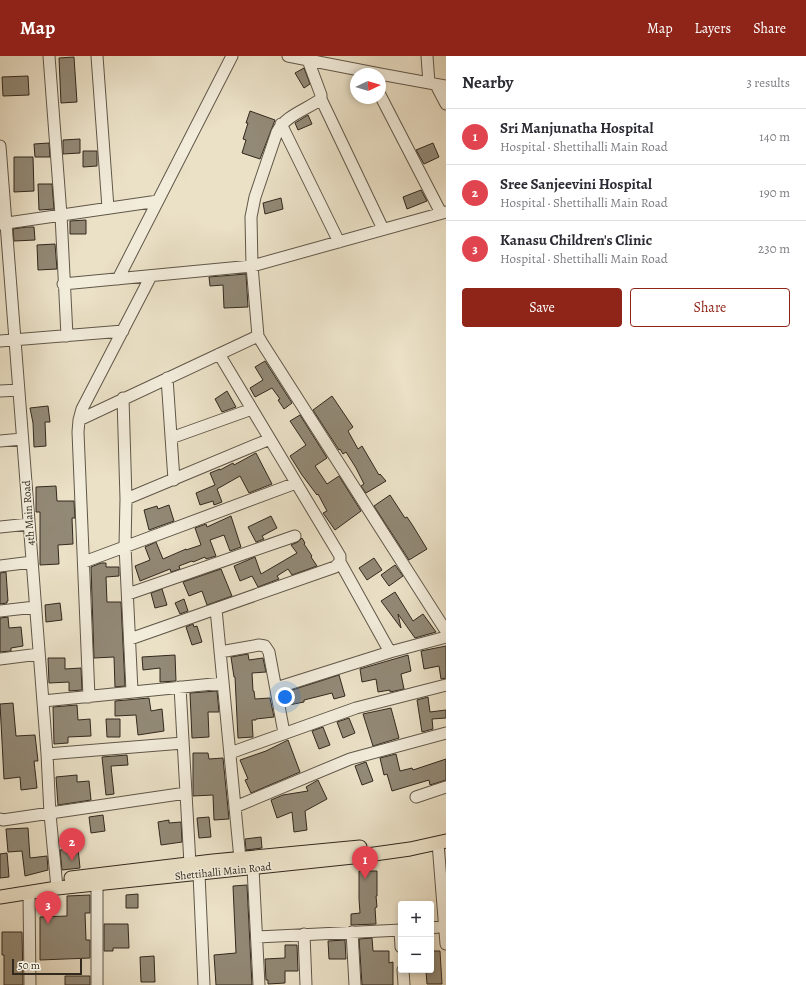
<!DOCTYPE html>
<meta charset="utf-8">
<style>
:root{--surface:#fff;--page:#f2f2f3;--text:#2b2b33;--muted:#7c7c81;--line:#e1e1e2;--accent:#8f2418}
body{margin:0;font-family:Alegreya,serif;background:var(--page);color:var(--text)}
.controls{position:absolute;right:12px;bottom:12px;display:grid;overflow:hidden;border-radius:4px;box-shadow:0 2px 6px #0003}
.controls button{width:36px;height:36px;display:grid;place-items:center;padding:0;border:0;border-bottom:1px solid var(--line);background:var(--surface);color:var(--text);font:20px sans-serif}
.compass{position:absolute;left:350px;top:12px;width:36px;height:36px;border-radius:50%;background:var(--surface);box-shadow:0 2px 6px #0003;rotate:86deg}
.scale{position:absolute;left:12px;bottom:10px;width:70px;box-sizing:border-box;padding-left:4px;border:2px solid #32291e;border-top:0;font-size:11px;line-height:14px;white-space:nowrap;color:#32291e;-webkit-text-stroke:3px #f2ecdb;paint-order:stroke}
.you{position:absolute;left:285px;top:641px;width:14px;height:14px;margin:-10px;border:3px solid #fff;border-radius:50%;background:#1a73e8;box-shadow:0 0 0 6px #1a73e833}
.badge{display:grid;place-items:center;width:26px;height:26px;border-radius:50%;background:var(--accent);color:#fff;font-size:13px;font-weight:700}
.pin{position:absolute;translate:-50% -33px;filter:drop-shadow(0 1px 2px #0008)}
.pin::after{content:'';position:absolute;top:21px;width:14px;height:12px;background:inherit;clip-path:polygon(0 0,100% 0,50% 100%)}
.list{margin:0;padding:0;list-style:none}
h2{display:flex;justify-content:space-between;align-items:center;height:52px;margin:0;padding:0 16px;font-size:17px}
h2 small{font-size:13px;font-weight:400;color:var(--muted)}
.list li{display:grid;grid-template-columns:26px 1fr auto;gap:12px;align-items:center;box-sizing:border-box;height:56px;padding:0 16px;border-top:1px solid var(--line)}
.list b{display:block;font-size:15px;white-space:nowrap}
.list p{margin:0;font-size:13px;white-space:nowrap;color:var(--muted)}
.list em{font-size:13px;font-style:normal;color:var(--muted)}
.actions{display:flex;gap:8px;padding:12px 16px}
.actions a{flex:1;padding:9px 0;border:1px solid var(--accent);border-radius:4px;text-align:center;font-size:14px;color:var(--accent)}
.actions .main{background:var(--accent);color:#fff}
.map{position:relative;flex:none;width:446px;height:929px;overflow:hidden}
header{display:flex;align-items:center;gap:24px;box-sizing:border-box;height:56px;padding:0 20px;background:var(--accent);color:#fff}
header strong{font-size:19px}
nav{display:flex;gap:22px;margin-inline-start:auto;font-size:14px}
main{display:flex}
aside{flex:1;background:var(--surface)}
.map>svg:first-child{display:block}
.building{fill:#928976;stroke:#32291e}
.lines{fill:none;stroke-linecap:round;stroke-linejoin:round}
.minor-casing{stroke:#605748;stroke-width:13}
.major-casing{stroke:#32291e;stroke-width:15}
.minor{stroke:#f2ecdb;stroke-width:11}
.major{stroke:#ebe1c7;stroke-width:13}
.labels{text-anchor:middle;stroke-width:3;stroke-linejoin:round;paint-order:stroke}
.street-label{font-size:11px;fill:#32291e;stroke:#f2ecdb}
</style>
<header>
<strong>Map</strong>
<nav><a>Map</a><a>Layers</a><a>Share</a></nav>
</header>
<main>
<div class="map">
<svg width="446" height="929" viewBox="0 0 446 929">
<rect width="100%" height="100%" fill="#ebe1c7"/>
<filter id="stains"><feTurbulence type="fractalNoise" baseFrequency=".005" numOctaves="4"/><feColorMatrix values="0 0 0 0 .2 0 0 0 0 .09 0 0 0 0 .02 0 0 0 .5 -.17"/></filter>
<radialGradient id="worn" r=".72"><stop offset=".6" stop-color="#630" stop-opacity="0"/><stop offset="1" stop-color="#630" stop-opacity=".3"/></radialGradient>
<path class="building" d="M74 1 77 46 61 47 59 2Z
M304 12 310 28 304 32 295 17Z
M28 20 29 39 3 40 2 21Z
M250 55 275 64 260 103 242 97 246 84 243 83 248 67H246Z
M308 59 312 68 298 74 295 67Z
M80 83V97L63 98V84Z
M49 87 50 101H35L34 88Z
M433 87 439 101 424 108 416 94Z
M83 95H97V110L83 111Z
M14 101H33L34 135 14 136Z
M38 128H52L54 153 39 154Z
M421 134 427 145 407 153 403 141Z
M281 142 283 153 265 158 263 147Z
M86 164V178H70V165Z
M27 171H34L35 184 14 185 13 173Z
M55 188 57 213 38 214 37 189Z
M246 218 248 251 224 252 223 229 210 230 209 221Z
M265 305 292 347 284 353 278 344 280 343 272 332 255 341 250 332 263 324 255 311Z
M227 335 236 351 222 356 215 343Z
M332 340 353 371 348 375 358 393 362 390 379 419 380 418 386 425 366 437 361 430 364 428 356 412 346 396 343 398 340 393 339 394 313 354Z
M48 350 50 366H45L46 390 34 391 33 367 30 352Z
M300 359 327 402 315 410 327 428 339 420 361 455 335 474 323 457 327 455 318 438 317 439 302 419 290 400 306 389 290 365Z
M256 397 272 428 249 437 240 420 217 433 222 446 214 449 213 445 200 449 196 437 215 429 210 417 220 413V414L233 407 234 409Z
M56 430 57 445H74L75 462H72L73 488 58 489 59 508 40 509V456H36V431Z
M390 439 405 462 407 461 413 470 427 493 409 504 374 450Z
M169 449 174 465 149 474 144 454 157 450 158 453Z
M231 460 241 491 230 495 224 479 210 484 216 500 206 503 205 501 193 506 192 505 179 510 180 513 171 516 170 513 140 525 135 510 150 504 145 491 156 486 163 503 186 493V494L201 489 195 472 206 468 207 471Z
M271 460 277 472 262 480 264 483 256 486 248 471Z
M302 482 305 487 304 488 312 500 311 501 317 510 292 519 288 513 277 520 279 523 258 531 252 520 240 525 234 510 255 501 261 518 297 497 291 489 298 486Z
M374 502 382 514 367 524 359 512Z
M101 507H106V511H119V520L106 521 107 546H121L125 630 115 631 114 601 94 602 91 511Z
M395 509 403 520 389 530 381 519Z
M221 513 232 540 207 549 202 535 189 540 183 526Z
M6 516 8 545H7V547L0 548V517Z
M162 533 167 549 155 552 151 537Z
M395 536 413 565 423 558 436 576 415 582 398 558 401 572 381 545Z
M184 543 188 555 180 558 175 547Z
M60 547 62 564 46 566 45 549Z
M8 561 9 572 21 571 23 590 11 592V595L0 596V562Z
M193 568 194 571 197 570 202 586 192 589 186 571Z
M446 590V622L441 623 439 610 424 613 421 595Z
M248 598 249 604 263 602 266 616 252 617 253 635H254L255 643 270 642 274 661 256 663V664H252L253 681 238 682 235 621H234L231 601Z
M175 599 176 625 160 626V612L143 614 142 601Z
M408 599 411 615 401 618 404 633 390 636V634L378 636 376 623 362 626 360 613Z
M48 602H65V613L81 612 82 634 69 635V626L49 627Z
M339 619 345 640 334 643 332 637 304 644V646L289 649 286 636Z
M217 635 219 656H208L209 681 192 682 190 637Z
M428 641 430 656 446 654V662L432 663 433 673 422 676 417 644Z
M149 642 151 655 162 653 164 675 138 679 136 659 115 660V645Z
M13 647 16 680 35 679 38 705H34L37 732 21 734 20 721 4 723 0 648Z
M77 649 78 664 90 663 91 680 68 681V687L54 688 53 651Z
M391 652 399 682 373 690 363 658Z
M349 662 355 677 343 682 337 666Z
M106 663H120V681H107Z
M323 671 330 689 319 693 312 675Z
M288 684 300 716 251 737 245 724 248 723 240 704 266 695Z
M193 697H208L209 703 223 702 229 763 214 764 213 739 193 740Z
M396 698 400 715 412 712 413 714 446 703V724L430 729 429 724 392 735 387 718 384 719 380 702Z
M127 699 128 709 111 710 114 738 106 739 102 701Z
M366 706 373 725 362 729 355 710Z
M77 719V726L89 725 91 744 58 749 56 721Z
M318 724 327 743 305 755 307 774 294 776 292 756 277 762 271 744 283 739 308 735 306 731Z
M103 759 105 775 91 777 89 761Z
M209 761 211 781 199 782 197 762Z
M169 764V767L181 766 182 786 161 789 158 766Z
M28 772 30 802 47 800 48 814 25 820 22 795 8 796 6 773Z
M261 781 262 792 246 794 245 783Z
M78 792 80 812 62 814 60 794Z
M7 797 9 821 0 822V798Z
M359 815H377V840H376L377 851 375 852 376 868 351 869V858L360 857 359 843Z
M247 829 252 929H216L214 899 236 897 233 830Z
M138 838V852H126V839Z
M90 839V857H85L86 884H90V902L40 904V861L67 860V840Z
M104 868H128L129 892H113V895H104Z
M2 876H22L23 929H4V899H2Z
M372 882 373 895H389V907L393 906V929H362L359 883Z
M345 884 346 903H329L328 885Z
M285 889H297L298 915H285V927L268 928V924H266L265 903 285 902Z
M431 895H440L442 928H427L426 915H431Z
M154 900 155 926H141L140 901Z
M65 920H90V929H65Z"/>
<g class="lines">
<defs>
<path id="minor" d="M49 0 61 159 67 280
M97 0 108 152
M288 0 380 18
M427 0 429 27
M308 4 321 39V43C306 54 286 59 277 76L255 141 251 161 252 210 258 280 264 290 446 575
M380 18 446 30
M436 29 446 48
M380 39 441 157
M321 43 383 173
M281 68 339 186
M0 90 47 698 50 758 57 832
M0 168 158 145
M118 223 232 0
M63 228 252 210 446 156
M0 285 123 275
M167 322 174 424
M0 335 19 334
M123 342 126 443 125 490 132 635
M79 364 258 280
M171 382 252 353
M0 385 22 383
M126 443 270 383
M0 471 29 468
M84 506 296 427
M340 506 390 596
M0 510 32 506
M128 538 295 480
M216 553 240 803
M0 555 35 551
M130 583 335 511 340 506V500L219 298
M220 596 259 589 265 590 269 596 284 677
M0 603 39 598
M180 631 190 808
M276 632 390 596 446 581
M89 641 78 376 79 364 82 353 151 220
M43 645 223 627
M230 697 356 652 446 629
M47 698 183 687
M416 741 446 731
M235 751 350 703 446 677
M0 763 3 764 186 737
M438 787 446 888
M253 812 259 929
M199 818 204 929
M97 820V929
M29 837 30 929
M431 872 446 870
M400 874 401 891
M352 876 355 929
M304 878 306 929
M257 881 401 874
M403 914 404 929"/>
<path id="major" d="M71 822 213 805 360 791
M0 841 57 832 353 801 410 793 446 785"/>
</defs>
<use href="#minor" class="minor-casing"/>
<use href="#major" class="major-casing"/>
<use href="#minor" class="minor"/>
<use href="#major" class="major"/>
</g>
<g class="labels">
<g class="street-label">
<text transform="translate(28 457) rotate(-94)" y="4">4th Main Road</text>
<text transform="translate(223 815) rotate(-6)" y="4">Shettihalli Main Road</text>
</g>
</g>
<rect width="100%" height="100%" filter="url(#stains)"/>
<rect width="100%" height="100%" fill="url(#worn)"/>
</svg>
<div class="controls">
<button>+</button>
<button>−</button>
</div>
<svg class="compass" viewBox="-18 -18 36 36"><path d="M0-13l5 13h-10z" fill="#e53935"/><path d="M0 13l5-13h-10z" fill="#7c7c81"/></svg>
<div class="scale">50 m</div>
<div class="you"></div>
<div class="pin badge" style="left:365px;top:823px;background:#e0444e">1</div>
<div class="pin badge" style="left:72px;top:805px;background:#e0444e">2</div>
<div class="pin badge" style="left:48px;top:868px;background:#e0444e">3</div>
</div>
<aside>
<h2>Nearby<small>3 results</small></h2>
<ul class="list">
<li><span class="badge" style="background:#e0444e">1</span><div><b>Sri Manjunatha Hospital</b><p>Hospital · Shettihalli Main Road</p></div><em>140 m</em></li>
<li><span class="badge" style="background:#e0444e">2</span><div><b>Sree Sanjeevini Hospital</b><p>Hospital · Shettihalli Main Road</p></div><em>190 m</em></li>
<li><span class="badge" style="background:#e0444e">3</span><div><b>Kanasu Children's Clinic</b><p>Hospital · Shettihalli Main Road</p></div><em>230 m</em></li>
</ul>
<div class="actions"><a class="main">Save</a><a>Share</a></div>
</aside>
</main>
